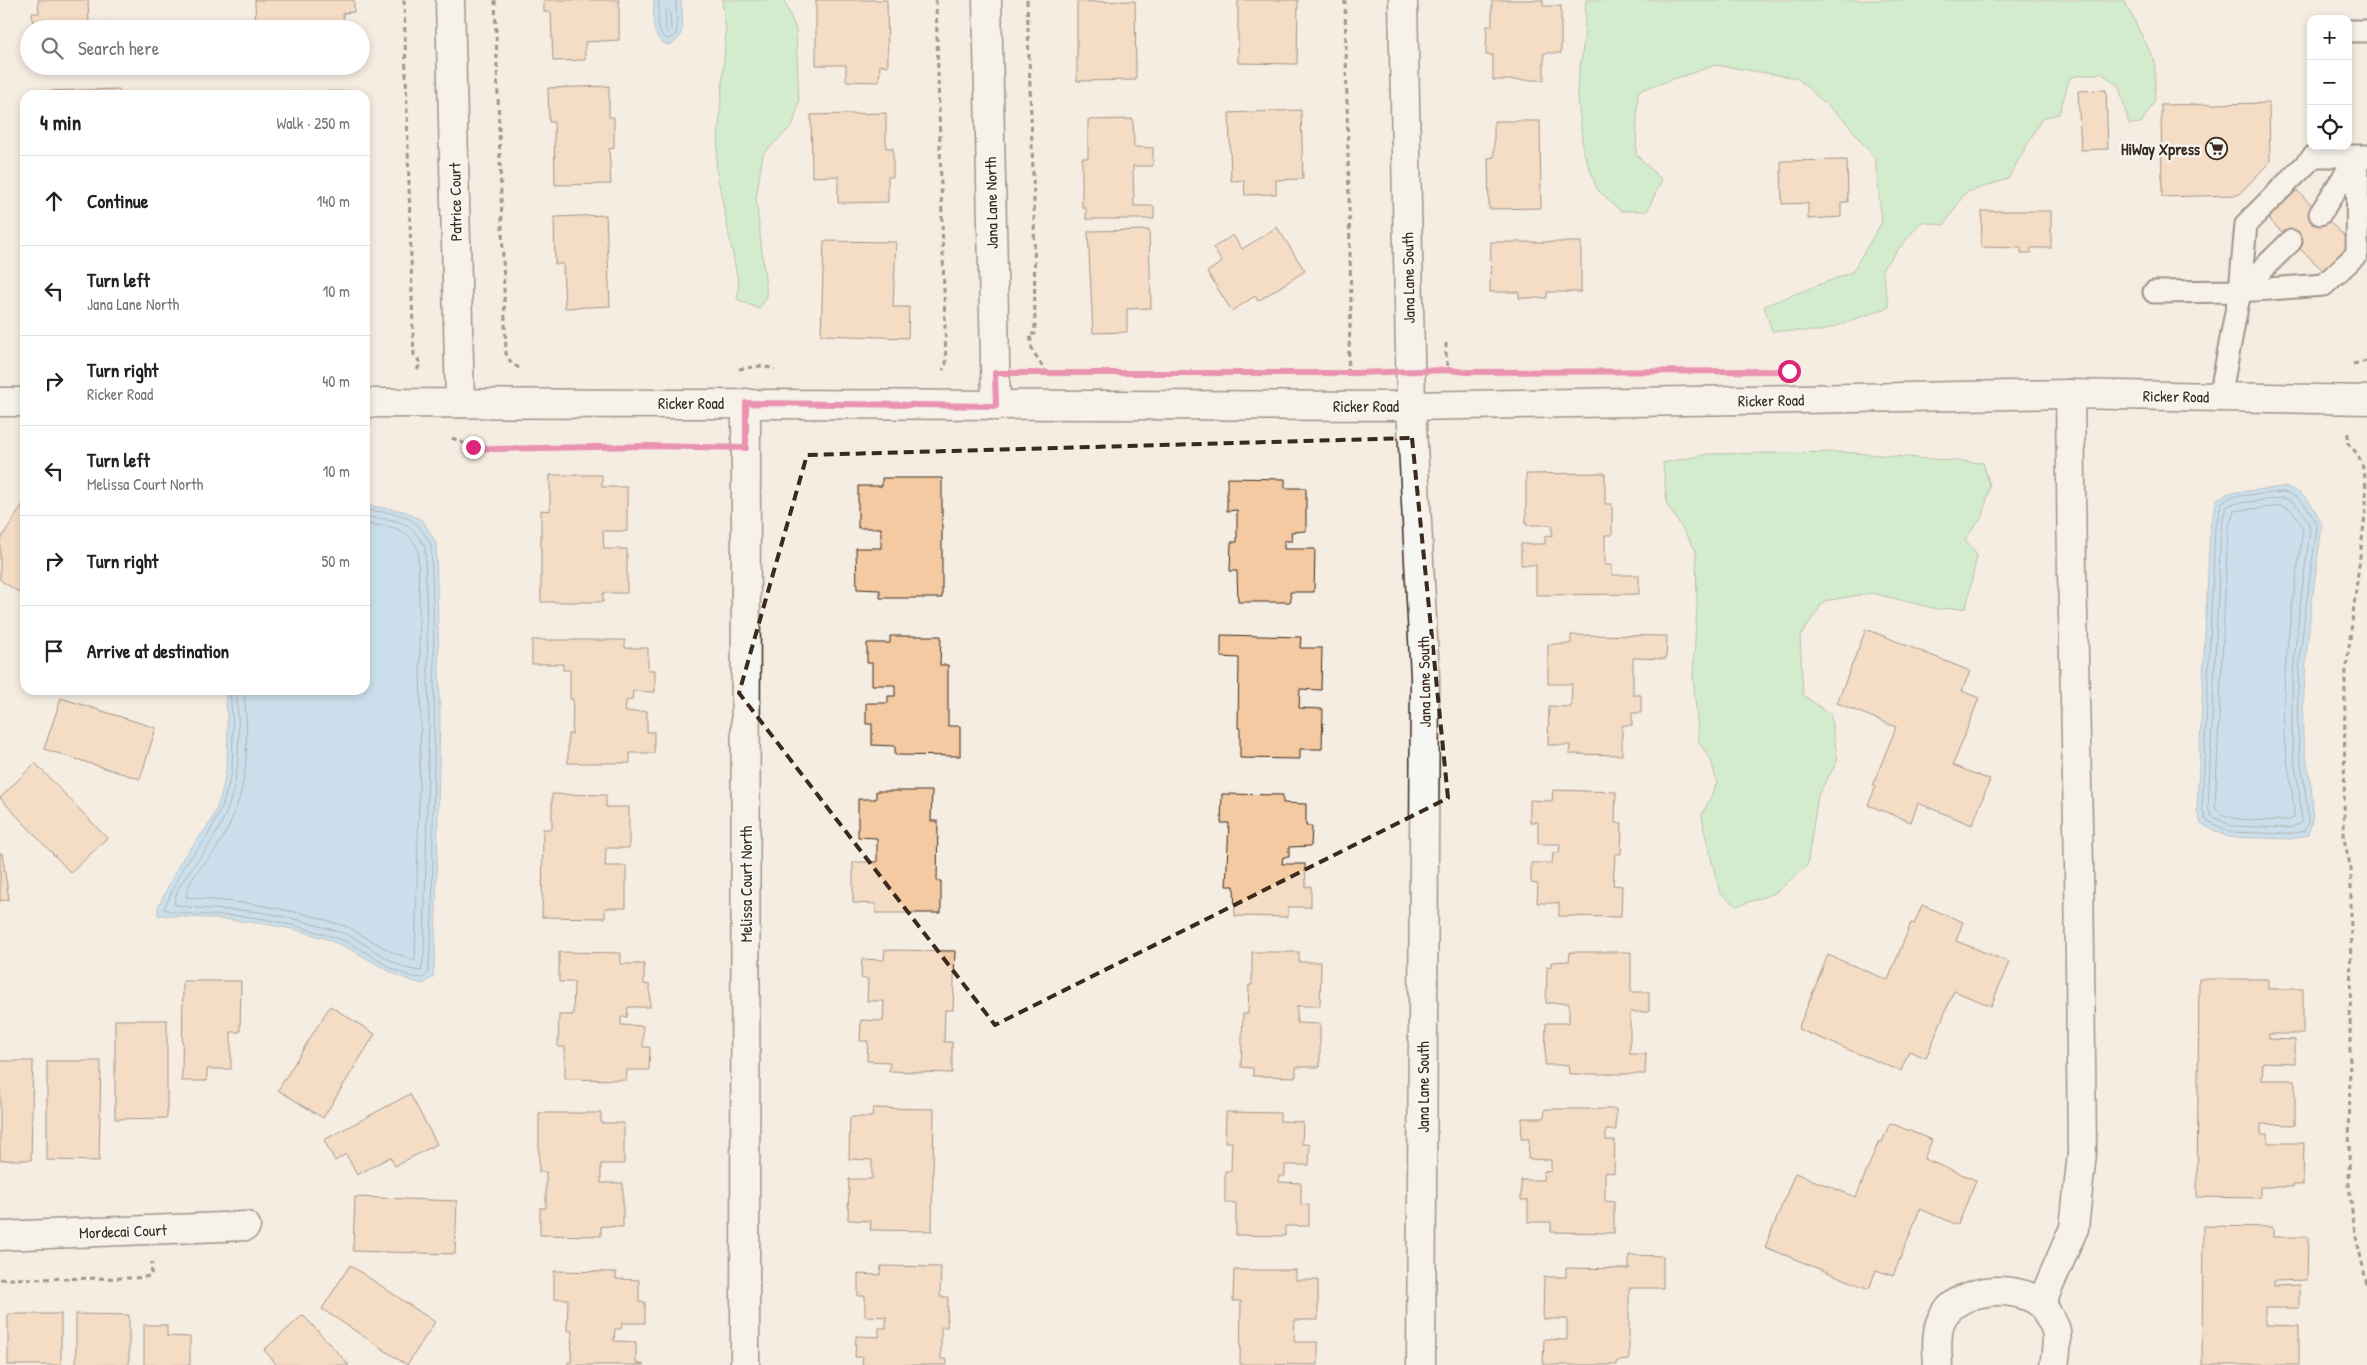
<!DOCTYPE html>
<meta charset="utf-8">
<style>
:root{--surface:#fff;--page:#f6f6f6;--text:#222;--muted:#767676;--line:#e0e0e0}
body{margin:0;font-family:"Patrick Hand",sans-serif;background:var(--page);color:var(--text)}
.controls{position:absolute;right:15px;top:15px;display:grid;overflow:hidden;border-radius:10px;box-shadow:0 2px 8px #0003}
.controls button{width:45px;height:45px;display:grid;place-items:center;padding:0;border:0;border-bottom:1px solid var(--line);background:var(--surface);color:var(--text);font:25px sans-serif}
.stop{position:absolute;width:15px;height:15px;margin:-11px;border:4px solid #db2777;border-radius:50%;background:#fff}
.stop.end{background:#db2777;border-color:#fff;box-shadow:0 1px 5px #0008}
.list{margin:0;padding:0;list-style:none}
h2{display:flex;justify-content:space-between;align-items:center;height:65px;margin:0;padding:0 20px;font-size:21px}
h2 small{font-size:16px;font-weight:400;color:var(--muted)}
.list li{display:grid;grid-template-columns:32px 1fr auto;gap:15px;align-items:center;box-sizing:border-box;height:90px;padding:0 20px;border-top:1px solid var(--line)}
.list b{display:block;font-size:19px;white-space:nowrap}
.list p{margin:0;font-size:16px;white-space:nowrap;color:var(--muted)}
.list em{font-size:16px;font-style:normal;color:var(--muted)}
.icon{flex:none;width:28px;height:28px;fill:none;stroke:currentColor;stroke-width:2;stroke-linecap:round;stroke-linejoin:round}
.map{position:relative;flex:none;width:2367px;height:1365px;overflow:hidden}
.search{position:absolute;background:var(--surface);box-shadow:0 2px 8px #0003;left:20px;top:20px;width:350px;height:55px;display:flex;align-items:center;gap:12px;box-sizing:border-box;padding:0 18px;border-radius:28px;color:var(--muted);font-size:19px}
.panel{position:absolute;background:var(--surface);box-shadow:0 2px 8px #0003;left:20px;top:90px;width:350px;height:605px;border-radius:15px}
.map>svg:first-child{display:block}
.green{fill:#a8ecb6;stroke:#728b6a}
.water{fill:#98d1f8;stroke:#738ea1}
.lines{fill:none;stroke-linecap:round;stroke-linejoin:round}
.shore{stroke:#606d75;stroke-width:1}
.building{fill:#f3caa2;stroke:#3b2a1e}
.service-casing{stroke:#3b2a1e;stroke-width:25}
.minor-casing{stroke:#3b2a1e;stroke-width:31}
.tertiary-casing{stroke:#3b2a1e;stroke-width:31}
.path{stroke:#3b2a1e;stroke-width:3;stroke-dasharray:5 4;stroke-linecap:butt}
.service{stroke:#f6f6f2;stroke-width:21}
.minor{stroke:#f6f6f2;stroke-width:28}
.tertiary{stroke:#f6f6f2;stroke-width:28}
.route{stroke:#db2777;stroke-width:6}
.marked{fill:none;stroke:#3b2a1e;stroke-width:4;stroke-dasharray:10 6;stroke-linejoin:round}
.labels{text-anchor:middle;stroke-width:4.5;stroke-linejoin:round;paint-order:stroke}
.poi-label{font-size:16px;font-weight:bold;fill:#3b2a1e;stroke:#f6f6f2;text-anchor:end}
.street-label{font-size:16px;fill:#3b2a1e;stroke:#f6f6f2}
</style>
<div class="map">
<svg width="2367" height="1365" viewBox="0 0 2367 1365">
<rect width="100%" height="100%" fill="#f5ede2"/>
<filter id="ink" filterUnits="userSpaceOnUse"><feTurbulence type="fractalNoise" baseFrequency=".02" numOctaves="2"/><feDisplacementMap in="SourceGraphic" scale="10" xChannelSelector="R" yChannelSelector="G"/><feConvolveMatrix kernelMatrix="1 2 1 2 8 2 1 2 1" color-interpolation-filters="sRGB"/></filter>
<g filter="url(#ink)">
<path class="green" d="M722 0H784L796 30 799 102 793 125 763 154 756 198 767 297 759 309 737 299 739 286 716 168 726 32Z
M1586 0H2124L2155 62V100L2141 123 2129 124 2119 86 2101 73 2070 77 2059 114 2042 118 2008 179 1965 193 1944 225 1921 222 1882 269 1889 307 1822 331H1772L1764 306 1852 272 1882 222 1875 159 1846 122 1797 78 1716 65 1638 91 1636 154 1662 180 1647 211H1620L1597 189 1583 150 1577 86 1584 41Z
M1841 452 1983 463 1990 486 1983 516 1965 539 1977 555 1966 608 1937 609 1872 593 1824 601 1800 637 1803 695 1830 714 1838 760 1818 795 1807 866 1775 893 1737 906 1720 893 1704 830 1702 815 1717 783 1711 760 1699 743 1693 675 1697 607 1696 551 1667 504 1663 463 1709 454Z"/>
<path class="water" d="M654 0H681C682 16 688 40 668 45 649 39 654 16 654 0Z
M2284 487C2305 491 2315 507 2322 526 2315 577 2308 627 2305 677 2304 696 2302 716 2303 734 2305 761 2321 812 2307 835L2291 839 2228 837 2201 824 2197 810 2210 527 2217 499 2229 493Z
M365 505 404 511 423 521 436 543 440 714 435 956 433 977 423 984C393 978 369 957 341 945 285 920 218 919 158 915V907C165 894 171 879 178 866 191 844 209 831 218 805 231 767 228 729 225 690H365Z"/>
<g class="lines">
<path class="shore" d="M659 0C659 12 654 35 668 39L675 36 677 31 676 0
M668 10 670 12 671 30 668 33 666 30 665 12Z
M2283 492C2301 495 2311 511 2317 527 2308 595 2295 664 2298 733 2299 764 2308 794 2308 824L2304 831 2290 834 2230 832 2206 820 2202 809 2215 528 2222 502 2231 497Z
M2283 498C2297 501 2306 515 2310 528 2302 596 2290 663 2292 732 2292 762 2302 792 2301 823L2290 828 2232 826 2211 816 2208 808 2221 529 2226 507 2232 504Z
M2282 506C2292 507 2300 520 2303 529 2294 596 2281 665 2284 734 2286 762 2294 790 2294 818L2289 820C2273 820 2222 824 2215 807L2228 530 2234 511Z
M230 690 233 728 232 773 222 807 206 839 183 867 164 909C185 917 227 914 251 917 281 921 311 930 340 939 366 948 395 978 423 978L428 973C434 924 432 872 433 822 435 730 435 638 431 545 414 512 400 514 365 510
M236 690C241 745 242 794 211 842 199 862 177 880 174 904 192 910 229 909 250 911 281 914 313 924 343 933 365 941 398 971 421 971L424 955 429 714 425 547C409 518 396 520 365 517
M244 690C249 748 250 794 218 846 208 863 188 876 186 897L253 904 306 914 348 927 390 951 415 961 421 714 418 549C405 525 390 527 365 524"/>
</g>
<path class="building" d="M38 0H88L89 24 129 22V29H33L32 13H39Z
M255 0H354V12L343 13 344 29H256Z
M544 0H619V40L585 42V60L553 61 551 12H544Z
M816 0H887L888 66 880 65 879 82 846 81V65H816Z
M1238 0H1298L1297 64 1238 63Z
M1492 0H1543V6H1561V53H1544V80H1493V55H1486L1487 26H1492Z
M1135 1 1136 80 1077 81V2Z
M34 66H105L34 69Z
M609 86V117H614V148L609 149 611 184 555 185 554 122H549L548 88Z
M119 89 120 95H43V91Z
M2106 90 2108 149 2081 150 2078 91Z
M359 91V95H276V92Z
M2269 103 2270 162 2238 195 2162 197 2161 105Z
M1301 110 1303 179 1276 180V194L1245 195 1244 180 1231 181 1229 113Z
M886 113V148H893V177H888V202L838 203V176L812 177 811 115Z
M1133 119 1134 147 1153 148V166H1133L1134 206H1154V219H1086V208H1082V158H1088V120Z
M1494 121H1540L1541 208 1489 209 1488 158 1494 157Z
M1847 160 1848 202H1841V217L1808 219V203L1782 204 1781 161Z
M2295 189 2355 246 2328 275 2267 218Z
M1982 211H2051V248H2031V253H2021V248L1981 247Z
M606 215 610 306 565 308 563 264H555L554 217Z
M1277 227 1305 271 1258 301 1255 296 1232 311 1207 272 1222 262 1213 248 1233 235 1242 249Z
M1149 230 1151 308 1127 309V332L1093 333 1088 231Z
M824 241 896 242 893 307H909L908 338 821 335Z
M1491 242H1581V292H1547V298H1519V292H1490Z
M1605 473V504H1612V535H1605V565H1612V575H1639V594L1536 595V565H1521V544H1545V535L1552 536V525H1526V474Z
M550 475H602V487H627V531H603L604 549H627V593H603V602H541V510L550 511Z
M882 478H942V598H880V590L857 589 856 548H881V528H858V486H882Z
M1227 478 1285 479V488H1306V531L1291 532 1292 541H1284V549H1315L1314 592H1290L1291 602H1238L1237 571H1230L1231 542H1237V510L1227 511Z
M25 501V596L0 580V540Z
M1866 629 1970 671 1962 691 1979 698 1953 765 1990 780 1972 825 1918 803 1911 822 1868 805 1876 786 1873 785 1896 727 1837 703Z
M1221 635 1301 637 1300 648H1322L1321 690 1300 689 1299 708 1323 709 1322 749H1300V759L1240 758V728H1238L1239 658 1221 657Z
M1571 635 1667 636 1666 659 1633 658V695H1641V713H1632V725H1622V755L1569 754 1570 745H1548L1549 706 1571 707 1572 684H1548V644H1571Z
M890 636H941L940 665H948V726H960V756L895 755V746L872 745V724H866V703H888V696H895V685H872V663H867V643H890Z
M532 640H625V648H648V670H655V692L633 691 632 700 626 701 625 712 647 711V732H654V753H630V763H568V734H572L573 699H570V670H563V664H532Z
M61 698 156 728 140 779 44 749Z
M35 763 107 838 71 873 0 798Z
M1553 790 1616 792 1615 823H1622L1621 854H1615L1613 885 1622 886 1621 917 1559 916V903H1537L1538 884 1531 883V863H1552L1553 853H1559L1560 844H1538V822H1530V800L1552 801Z
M876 791H932L931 821H938L937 881H941V913H876V904L853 903V862H877V838L858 837V799H876Z
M552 794 606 795V807H629V848H606L605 866H626V908H605V918L542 917 543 829H552Z
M1222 794 1283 795V803L1306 804V826H1312L1311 846 1289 847V857H1283L1282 864H1305L1306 887 1311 886V907H1288V917L1235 916 1234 886H1226L1229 823H1221Z
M0 853H2L9 899 0 901Z
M1922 905 1963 922 1956 941 2009 962 1991 1006 1954 991 1926 1058 1909 1051 1901 1071 1798 1029 1828 955 1888 980 1911 923 1914 924Z
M885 950 955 951 953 1010H945L944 1042H952V1073L889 1071 890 1062 867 1061 868 1041H860L861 1020 883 1021 884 1001H867L868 979 861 978 862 959 884 960Z
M559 952 621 953V964H644V984L650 985V1007H628L627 1017H621V1025L643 1026V1047H650L649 1070H627L626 1080 565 1079V1047H558L559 1015H573L574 982H559Z
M1252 952H1299V962H1321L1320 1006H1297V1023L1320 1024V1067H1296V1077L1253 1076V1068L1241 1067 1243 1014H1248L1249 985H1252Z
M1570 952H1631V992H1649V1012H1630V1054H1646L1645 1074H1569L1568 1065H1545L1546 1023H1569V1003H1546L1547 966 1551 967V962L1569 961Z
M2199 979H2268V989H2303V1034H2269V1039L2295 1040V1063L2263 1062 2262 1080H2295V1125L2261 1124V1134H2268V1143H2304L2303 1185H2293V1187H2260V1198L2197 1197Z
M183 981H241L240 1032H231V1069H207V1081H182Z
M330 1006 375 1034 323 1118 278 1090Z
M115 1020H167V1118L115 1119Z
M0 1061H33L31 1160H0Z
M47 1061H101L99 1161 47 1160Z
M410 1094 437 1144 395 1166 390 1157 357 1175 346 1154 335 1161 324 1140Z
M873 1108 934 1109 932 1231 870 1230 871 1221 848 1220 849 1179H872V1160L849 1159 850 1117H872Z
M1545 1109H1616V1130H1606V1140H1615L1614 1173 1605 1172V1201L1614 1202V1233L1551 1232V1222H1528V1200H1521V1180H1543L1544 1171 1551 1172V1160L1528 1159 1529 1139H1521L1522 1118H1544Z
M1226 1112 1280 1113V1121L1303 1122 1302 1144H1310L1309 1165H1285V1176H1279V1182L1301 1183V1205H1309V1226H1285V1236L1236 1235V1203H1225V1171H1231L1232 1142H1225Z
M539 1113H601V1123H624V1164H601V1183H623V1227L601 1226V1236L540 1235V1208H546V1172H539Z
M1890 1123 1932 1140 1924 1159 1976 1180 1958 1225 1920 1209 1893 1276 1876 1270 1869 1289 1765 1247 1795 1173 1856 1197 1879 1141 1882 1142Z
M355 1197 457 1201 455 1254 353 1251Z
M2203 1226 2273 1227V1237H2308L2307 1280 2274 1281V1286L2299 1285V1308H2265V1325L2299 1326V1365H2202Z
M1629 1255 1663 1256V1288H1629V1360L1617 1361V1365H1543L1544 1339 1567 1340V1319H1543L1544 1277H1566V1268L1629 1269Z
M350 1265 435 1322 407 1365 322 1309Z
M881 1266 941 1267 940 1297H948L947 1327H941V1359H947V1365H862L863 1357H855L856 1336 879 1337V1328H886V1317L865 1316V1296H858V1274L880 1275Z
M1234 1270H1296V1280H1318V1320H1295L1294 1342H1318V1365L1240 1364 1241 1301H1233Z
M554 1271 616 1272V1279L639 1280V1302H645V1323H622L621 1329H615L614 1341 636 1342V1363L644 1365H568V1362H571L572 1331H567L568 1299H554Z
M8 1314H61V1365H8Z
M76 1314 129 1315V1365H76Z
M303 1315 349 1365H277L264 1350Z
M144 1325H167V1336L190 1337V1365H144Z"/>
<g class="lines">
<defs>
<path id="service" d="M2348 31H2367
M2320 214 2357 156
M2240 291 2291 241
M2154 292 2240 291 2324 285 2357 254 2358 156H2367
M2220 397 2240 291 2246 224 2314 156H2358"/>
<path id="minor" d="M450 0 460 403
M987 0 996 406
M1403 0 1411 406 1425 677 1421 1365
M0 1236 246 1226
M2041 1304 2074 1228 2082 1153 2079 865 2072 571 2070 394
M745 1365 746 403
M1938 1365C1937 1351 1936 1336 1940 1323 1952 1288 2015 1282 2041 1304 2044 1307 2047 1313 2049 1317 2052 1321 2055 1326 2056 1331 2058 1342 2056 1354 2054 1365"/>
<path id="tertiary" d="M0 402H25
M365 403 1411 406 2070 394 2367 400"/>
</defs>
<use href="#service" class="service-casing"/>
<use href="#minor" class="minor-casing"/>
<use href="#tertiary" class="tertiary-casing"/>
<path class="path" d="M404 0 413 332 414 355 421 363 417 370
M495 0 506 354 512 364 521 369
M936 0 946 364 943 370
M1027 0 1034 202 1035 334H1030L1032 349 1045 371
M1345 0 1351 303 1348 372
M1446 343V360L1450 370
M2353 364 2367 361
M739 369 761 366 775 369
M2348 433V444C2367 460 2366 484 2366 507L2345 680 2344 839 2351 869V906L2349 1185 2354 1227 2367 1285
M452 438 473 447 494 449 649 446 714 448
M0 1279 136 1278 151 1276 152 1262"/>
<use href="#service" class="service"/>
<use href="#minor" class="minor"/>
<use href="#tertiary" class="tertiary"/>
</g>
</g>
<g class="lines" filter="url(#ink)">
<path class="route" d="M473 447 494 449 649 446 746 448V403L996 406 995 373H1354L1450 370 1466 372 1789 371"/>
</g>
<path d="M0 0H2367V1365H0ZM1412 438 1448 798 995 1025 739 693 807 455Z" fill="#f5ede2" fill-opacity=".55" fill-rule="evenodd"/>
<path class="marked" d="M1412 438 1448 798 995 1025 739 693 807 455Z"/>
<defs>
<symbol id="supermarket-ring" viewBox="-11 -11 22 22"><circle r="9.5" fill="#f6f6f2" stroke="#3b2a1e" stroke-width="1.5"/><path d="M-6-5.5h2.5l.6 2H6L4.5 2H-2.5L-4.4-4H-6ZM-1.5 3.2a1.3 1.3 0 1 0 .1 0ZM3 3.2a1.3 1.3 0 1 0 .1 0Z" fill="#3b2a1e"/></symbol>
</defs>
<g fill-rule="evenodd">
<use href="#supermarket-ring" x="2204" y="136" width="25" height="25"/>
</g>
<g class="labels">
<g class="poi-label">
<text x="2200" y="155">HiWay Xpress</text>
</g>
<g class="street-label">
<text transform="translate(455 202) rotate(-91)" y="6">Patrice Court</text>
<text transform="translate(991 203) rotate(-91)" y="6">Jana Lane North</text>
<text transform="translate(1408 278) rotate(-91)" y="6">Jana Lane South</text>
<text transform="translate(2176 396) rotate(1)" y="6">Ricker Road</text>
<text transform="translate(1771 400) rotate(-1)" y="6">Ricker Road</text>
<text x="691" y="409">Ricker Road</text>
<text x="1366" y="412">Ricker Road</text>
<text transform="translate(1424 682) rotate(-91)" y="6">Jana Lane South</text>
<text transform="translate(746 884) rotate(-90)" y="6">Melissa Court North</text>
<text transform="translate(1423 1087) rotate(-90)" y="6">Jana Lane South</text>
<text transform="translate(123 1231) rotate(-2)" y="6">Mordecai Court</text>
</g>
</g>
</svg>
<div class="controls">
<button>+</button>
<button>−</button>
<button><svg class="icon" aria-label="locate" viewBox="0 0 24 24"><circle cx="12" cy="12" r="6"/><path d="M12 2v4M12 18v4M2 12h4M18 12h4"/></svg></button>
</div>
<div class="stop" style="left:1789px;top:371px"></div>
<div class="stop end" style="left:473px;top:447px"></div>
<div class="search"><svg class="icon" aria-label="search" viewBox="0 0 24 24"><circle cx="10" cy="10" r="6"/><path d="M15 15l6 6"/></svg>Search here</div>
<section class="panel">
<h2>4 min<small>Walk · 250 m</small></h2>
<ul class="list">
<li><svg class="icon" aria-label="ahead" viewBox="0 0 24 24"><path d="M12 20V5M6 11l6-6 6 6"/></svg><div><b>Continue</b></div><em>140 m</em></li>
<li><svg class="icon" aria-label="left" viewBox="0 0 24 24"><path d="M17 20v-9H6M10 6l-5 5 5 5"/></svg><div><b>Turn left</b><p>Jana Lane North</p></div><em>10 m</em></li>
<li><svg class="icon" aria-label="right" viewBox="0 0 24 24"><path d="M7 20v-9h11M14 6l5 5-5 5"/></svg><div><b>Turn right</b><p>Ricker Road</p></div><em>40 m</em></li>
<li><svg class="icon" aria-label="left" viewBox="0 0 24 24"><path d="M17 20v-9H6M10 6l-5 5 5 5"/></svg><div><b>Turn left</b><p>Melissa Court North</p></div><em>10 m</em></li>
<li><svg class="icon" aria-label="right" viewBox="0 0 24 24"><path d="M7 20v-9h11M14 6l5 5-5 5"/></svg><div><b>Turn right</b></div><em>50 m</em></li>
<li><svg class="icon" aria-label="arrive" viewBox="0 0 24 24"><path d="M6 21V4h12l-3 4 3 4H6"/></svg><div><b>Arrive at destination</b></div></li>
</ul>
</section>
</div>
